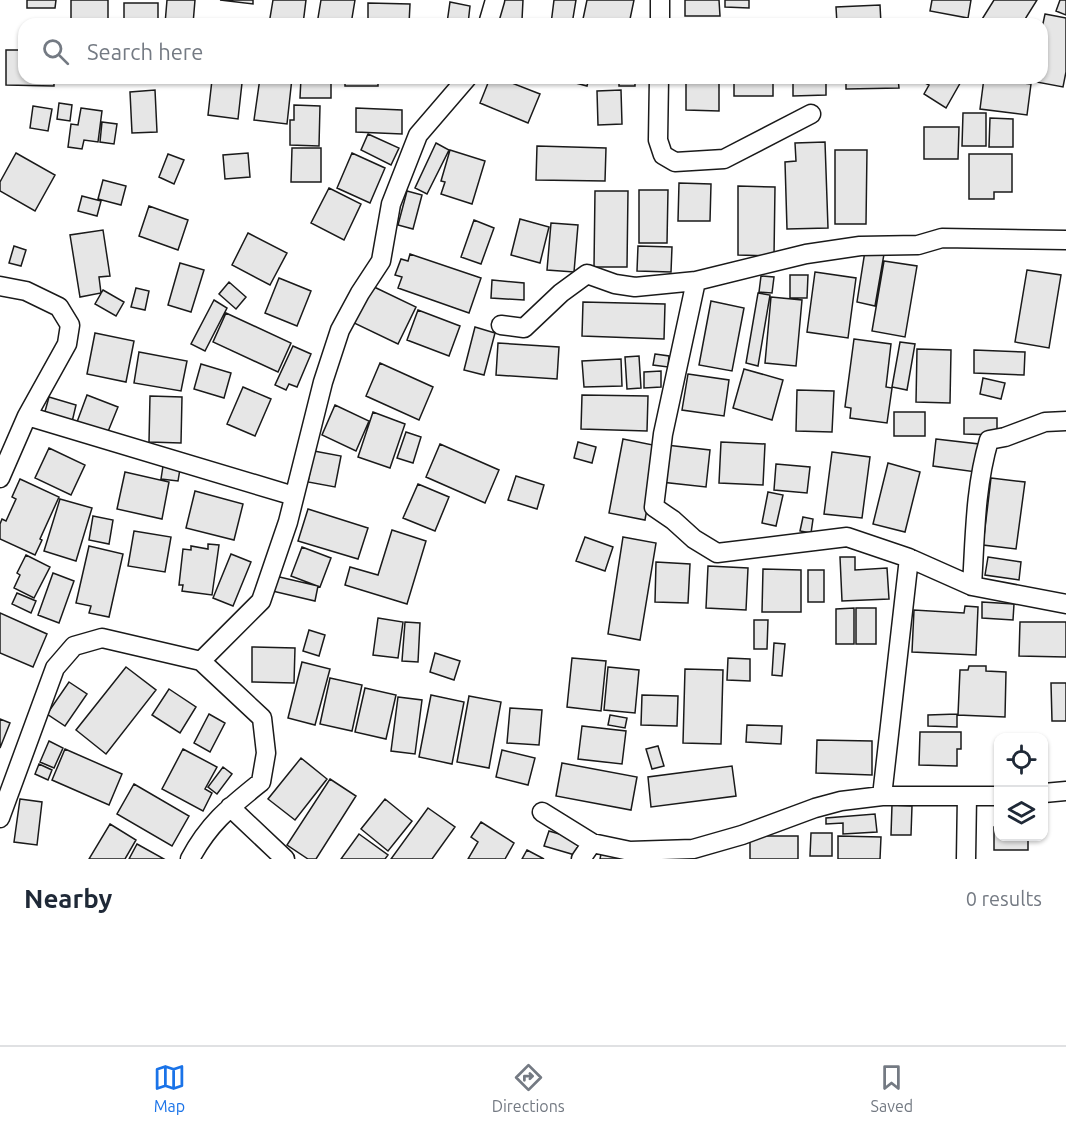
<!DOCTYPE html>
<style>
:root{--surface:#fff;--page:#f6f6f7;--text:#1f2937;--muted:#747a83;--line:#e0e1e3;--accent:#1a73e8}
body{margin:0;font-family:Ubuntu,sans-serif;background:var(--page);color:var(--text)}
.controls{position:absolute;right:18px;bottom:18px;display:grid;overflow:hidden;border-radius:12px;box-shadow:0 2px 4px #0004}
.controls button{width:54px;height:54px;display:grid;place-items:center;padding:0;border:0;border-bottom:2px solid var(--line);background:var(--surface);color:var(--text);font:30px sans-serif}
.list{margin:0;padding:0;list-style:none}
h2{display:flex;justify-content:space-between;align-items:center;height:78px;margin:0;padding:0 24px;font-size:26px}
h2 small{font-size:20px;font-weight:400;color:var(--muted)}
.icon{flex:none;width:33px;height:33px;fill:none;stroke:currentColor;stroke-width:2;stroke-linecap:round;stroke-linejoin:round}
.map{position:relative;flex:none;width:1066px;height:859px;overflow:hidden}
.search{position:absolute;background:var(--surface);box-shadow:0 2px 4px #0004;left:18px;right:18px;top:18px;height:66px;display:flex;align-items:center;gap:15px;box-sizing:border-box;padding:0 21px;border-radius:18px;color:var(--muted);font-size:22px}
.sheet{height:186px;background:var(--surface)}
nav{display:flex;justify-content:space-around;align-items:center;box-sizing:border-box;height:84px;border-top:2px solid var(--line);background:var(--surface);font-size:16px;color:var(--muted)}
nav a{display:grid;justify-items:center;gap:3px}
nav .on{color:var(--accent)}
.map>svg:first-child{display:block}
.building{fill:#e6e6e6;stroke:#1a1a1a;stroke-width:1.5}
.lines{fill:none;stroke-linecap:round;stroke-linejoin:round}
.minor-casing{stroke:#1a1a1a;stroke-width:21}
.minor{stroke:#fff;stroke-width:18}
</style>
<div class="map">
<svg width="1066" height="859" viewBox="0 0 1066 859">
<rect width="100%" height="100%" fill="#fff"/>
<path class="building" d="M27 0H56L55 8H27Z
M71 0H108V24H71Z
M167 0H195L193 24H165Z
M220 0H253V4Z
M273 0H306L303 24H269Z
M321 0H355L351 24H317Z
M498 0H523L522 20H497Z
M554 0H576L572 24H551Z
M587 0H634L629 24H608L583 19Z
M685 0H719L720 16H685Z
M725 0H749V8L725 7Z
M932 0H971L968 18 930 11Z
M994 0H1037L1022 24H979Z
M1060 0H1066V15L1056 11Z
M450 2 470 6 468 24 447 23Z
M124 3H158V24H124Z
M368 3 410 4 409 24H368Z
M880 5 881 24H837L836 7Z
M1045 14 1066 18V72L1063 87 1031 81V78H1042V28Z
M6 50H24V78H54V86L6 85Z
M260 78H292L287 124 254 120Z
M301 78H331V98H300Z
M345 78H378V86H345Z
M490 78H499L540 94 528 123 480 103Z
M568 78H589L587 86 568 81Z
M619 78H635V86H619Z
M686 78H719V111L686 110Z
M734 78H773V96H734Z
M793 78H826V95L793 96Z
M846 78H898L899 88 846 89Z
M925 78H963L946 108 924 94 929 85 923 82Z
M984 78 1031 84 1027 115 980 109Z
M212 80 242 83 238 119 208 115Z
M155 90 157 132 132 133 130 92Z
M621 90 622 124 598 125 597 91Z
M59 103 72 105 70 121 57 119Z
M294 105 320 106 319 146 290 145V120H294Z
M33 106 52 109 48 131 30 128Z
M81 108 102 111 98 142 84 140 82 149 68 147 71 124 78 125Z
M356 108 402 110V134L356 132Z
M963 113H986V146H962Z
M990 118 1013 119V147H989Z
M102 122 117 124 114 144 100 142Z
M924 127H959L958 159H924Z
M368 134 399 148 391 165 361 150Z
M825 142 828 228 787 229 785 162 796 161 795 143Z
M436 143 449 150 427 194 415 188Z
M537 146 606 148 605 181 536 180Z
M292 148H321V182H291Z
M450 150 485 161 472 204 441 194 445 182 441 181Z
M835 150H867L866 224H835Z
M16 153 55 175 35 211 0 191V182Z
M248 153 250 177 225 179 223 155Z
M352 153 385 168 370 203 337 188Z
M168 154 184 160 174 184 159 177Z
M969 154H1012V192H994V199H969Z
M103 180 126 186 121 205 98 199Z
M679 183 711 184 710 221H678Z
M738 186 775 187 774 256 738 255Z
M329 188 361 204 344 240 311 223Z
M639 190H668L667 243H639Z
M407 191 422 195 413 229 398 225Z
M595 191H628L627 267H594Z
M82 196 101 201 97 216 78 211Z
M149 206 188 220 178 250 139 236Z
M520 219 549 227 540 263 511 255Z
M474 220 494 228 481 264 461 257Z
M551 223 578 225 574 272 547 270Z
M103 230 110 276 99 277 101 293 80 297 70 235Z
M248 233 287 253 270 285 232 265Z
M14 246 26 250 21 266 9 263Z
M638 246 672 247 671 272 637 271Z
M865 251 884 254 875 306 857 302Z
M410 254 481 278 469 313 398 288 402 277 395 275 401 259 408 261Z
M884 261 917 266 905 337 872 331Z
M180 263 204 270 191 312 168 305Z
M1027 270 1061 275 1049 348 1015 342Z
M815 272 856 278 848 338 807 332Z
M790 275H808L807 298H790Z
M761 276 774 277 772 293 759 292Z
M279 278 311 291 297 326 265 313Z
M492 280 524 283V300L491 298Z
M229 282 246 297 236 309 219 294Z
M370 285 416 307 398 344 352 322Z
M136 288 149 291 145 310 131 307Z
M103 290 124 302 116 316 95 304Z
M758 293 770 295 758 366 746 363Z
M771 297 802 300 796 366 765 363Z
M214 300 227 308 205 351 191 344Z
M711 301 744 308 732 371 699 365Z
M583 302 665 304 664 339 582 336Z
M418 310 460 326 449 356 407 340Z
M226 313 291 343 278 372 213 342Z
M475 327 495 333 484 375 464 370Z
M95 333 134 341 126 382 87 374Z
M854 339 891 344 886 387 892 388 887 423 850 418 851 408 845 407Z
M900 342 915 344 907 390 892 387Z
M498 343 559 347 557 379 496 375Z
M293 346 311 354 297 387 289 384 286 390 275 385Z
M917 349 951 350 950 403 916 402Z
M974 350 1025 352 1024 375 974 373Z
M139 352 187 361 181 391 134 383Z
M655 354 669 356 668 367 653 365Z
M639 356 641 388 627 389 625 357Z
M621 359 622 386 584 387 582 361Z
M380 363 433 387 419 420 366 396Z
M201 364 231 373 224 398 194 389Z
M744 369 783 380 772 420 733 408Z
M661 371V387L644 388V372Z
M688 374 729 380 724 416 682 410Z
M983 378 1005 383 1001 399 980 394Z
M243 387 271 399 255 436 227 424Z
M797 390 834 391 832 432 796 431Z
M87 395 118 407 107 434 77 422Z
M582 395 648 396 647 431 581 429Z
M150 396 182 397 181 443 149 442Z
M49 397 76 405 72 422 44 415Z
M335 405 369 421 356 451 322 435Z
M373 412 405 424 390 468 358 457Z
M894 412H925V436H894Z
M964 418H997V435L964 434Z
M406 432 421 437 413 463 397 458Z
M623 439 658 446 645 520 609 513Z
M936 439 979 444 976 472 933 466Z
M578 442 596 447 592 463 574 458Z
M721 442 765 444 763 485 719 483Z
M440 444 499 470 485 503 426 477Z
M666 445 710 450 706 487 661 482Z
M49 448 85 465 71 495 35 478Z
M314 451 341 456 335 487 308 482Z
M832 452 870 457 862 518 824 514Z
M888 463 920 472 905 532 873 524Z
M776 464 810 467 807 493 774 490Z
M163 466 180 469 178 481 161 479Z
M125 472 169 482 162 519 117 509Z
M516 476 544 485 537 509 508 500Z
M991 478 1025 482 1016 549 983 545Z
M20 479 59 497 40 539 42 540 35 555 0 539V524L2 519 6 521 16 499 12 497Z
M418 484 449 497 435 531 403 518Z
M195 491 243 504 234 540 186 528Z
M768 492 783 495 776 526 762 523Z
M60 499 92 508 76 561 44 551Z
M308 509 368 528 358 559 298 541Z
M93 516 113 520 109 544 89 540Z
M803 517 813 519 811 533 800 531Z
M392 530 426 541 407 604 345 585 350 567 378 575Z
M134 531 171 537 165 572 128 566Z
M585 537 613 547 605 571 576 561Z
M623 537 656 543 640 640 608 634Z
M208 544 219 545 212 595 182 591 183 585H179L183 549 191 550V546L208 549Z
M89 546 123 554 109 617 89 613 91 606 76 603Z
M302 547 331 558 320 587 291 576Z
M231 554 251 562 233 606 213 598Z
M26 555 50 567 34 598 14 588 20 575 17 573Z
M840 557H855V570L887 568 889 599 842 601Z
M988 557 1021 562 1019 580 985 575Z
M656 562 690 564 688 603 655 602Z
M708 566 748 568 746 610 706 608Z
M763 569 801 570V612H762Z
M808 570H824V602H808Z
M53 573 74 581 59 623 38 615Z
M271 575 318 586 315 601 268 590Z
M17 593 36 601 31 613 12 604Z
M982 602 1014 604 1013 620 982 618Z
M965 606 978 607 976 655 912 652 914 610 964 613Z
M854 608V644H836V609Z
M856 608H876V644H856Z
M0 613 47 634 33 667 0 653Z
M378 618 403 622 398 658 373 655Z
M754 620H768L767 649H754Z
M405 622 420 623 418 662 402 661Z
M1020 622H1066V657L1019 656Z
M309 630 325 635 319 656 303 651Z
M774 643 785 644 782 676 772 675Z
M252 647 295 648 294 683 252 682Z
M435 653 460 661 454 680 430 672Z
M572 658 606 661 601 711 567 707Z
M728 658 750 659V681L727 680Z
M302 662 330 669 315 725 288 718Z
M969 666H986V671L1006 672 1005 717 958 715 960 670H968Z
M126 667 156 690 106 754 76 730Z
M608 667 639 670 635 713 604 710Z
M685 669 723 670 721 744 683 743Z
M330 678 362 685 352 731 320 724Z
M69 682 87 694 65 726 47 714Z
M1051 683H1066V721H1052Z
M365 688 396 695 386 739 355 732Z
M169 689 196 707 180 733 152 715Z
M431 695 464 702 452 764 419 757Z
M642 695 678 696 677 726 641 725Z
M469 696 501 702 489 768 457 762Z
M398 697 422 700 415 754 391 751Z
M510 708 542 710 539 745 507 743Z
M209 714 225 723 210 752 194 743Z
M957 714V727L928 726V715Z
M610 715 627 718 625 728 608 725Z
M0 719 10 723 0 748Z
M747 725 782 726 781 744 746 742Z
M582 726 626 731 622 764 578 759Z
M920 732H961V749H957V766L919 765Z
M817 740 872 741V775L816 773Z
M49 741 63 748 54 768 40 762Z
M658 746 664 766 652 769 646 749Z
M65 749 122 774 109 805 52 780Z
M183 749 217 767 205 789 212 793 203 811 162 789Z
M502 750 535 758 528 785 496 777Z
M301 758 327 779 295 820 268 799Z
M562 763 637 777 631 810 556 796Z
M39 764 52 770 48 780 35 774Z
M732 766 736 796 651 807 648 777Z
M223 767 232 774 217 794 208 787Z
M330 779 356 796 316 859H308L287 845Z
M134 784 189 816 172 846 117 814Z
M20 799 42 802 37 845 14 842Z
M385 799 412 821 388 851 361 829Z
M892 805 912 806 911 835H891Z
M428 808 455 827 432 859H391Z
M875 814 877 832 843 834V823L826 824V818Z
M481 822 514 843 505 859H468L478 842 471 837Z
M110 824 136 840 125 859H89Z
M994 827H998V836H1028V850H994Z
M549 831 580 840 575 855 544 846Z
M811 833H832V856H810Z
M359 834 388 855 385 859H341Z
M750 836H798V859H750Z
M838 836 881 837 880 859H838Z
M137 844 164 859H129Z
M527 850 544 859H522Z
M601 854 631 859H600Z"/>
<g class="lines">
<defs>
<path id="minor" d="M488 24 495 0
M660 24V0
M659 78 658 140 663 155 675 162 724 159 811 114
M696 281 663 434 654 507 673 520 694 539 717 553 847 537 909 558 972 586 1066 604
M0 286 26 291 59 307 70 325 67 344 27 416 0 478
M501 325 524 328 561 293 587 274 615 284 635 287 696 281 806 254 860 246 918 245 942 238 1066 240
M27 416 294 496
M972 586C975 537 975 487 989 440L1005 437 1045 422 1066 421
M201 661 261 601 288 522 323 382 340 330 360 293 381 261 391 204 418 135 467 78
M1044 793 1066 791
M882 796 909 558
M230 807 285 859
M542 812 592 843 630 851 693 849 742 835 815 808 841 801 882 796H998
M0 818 55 668 74 646 102 638 201 661 262 718 266 753 261 782C230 807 209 823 190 859
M581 859 592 843
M966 859 967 796"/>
</defs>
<use href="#minor" class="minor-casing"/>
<use href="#minor" class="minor"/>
</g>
</svg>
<div class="controls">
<button><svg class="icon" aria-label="locate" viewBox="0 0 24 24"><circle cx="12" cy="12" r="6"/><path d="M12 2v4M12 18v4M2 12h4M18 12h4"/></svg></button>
<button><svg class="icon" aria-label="layers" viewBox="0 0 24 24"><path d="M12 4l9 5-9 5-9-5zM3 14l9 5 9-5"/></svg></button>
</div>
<div class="search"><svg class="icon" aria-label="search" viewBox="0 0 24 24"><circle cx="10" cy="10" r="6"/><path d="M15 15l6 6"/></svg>Search here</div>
</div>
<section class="sheet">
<h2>Nearby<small>0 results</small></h2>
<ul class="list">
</ul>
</section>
<nav>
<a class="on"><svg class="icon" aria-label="map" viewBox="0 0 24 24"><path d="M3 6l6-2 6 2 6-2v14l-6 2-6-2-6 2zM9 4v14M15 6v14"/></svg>Map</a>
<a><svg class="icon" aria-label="directions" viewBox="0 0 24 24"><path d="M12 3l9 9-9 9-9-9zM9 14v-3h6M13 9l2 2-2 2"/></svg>Directions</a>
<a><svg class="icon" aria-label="saved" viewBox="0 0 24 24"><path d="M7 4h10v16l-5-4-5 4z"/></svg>Saved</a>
</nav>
